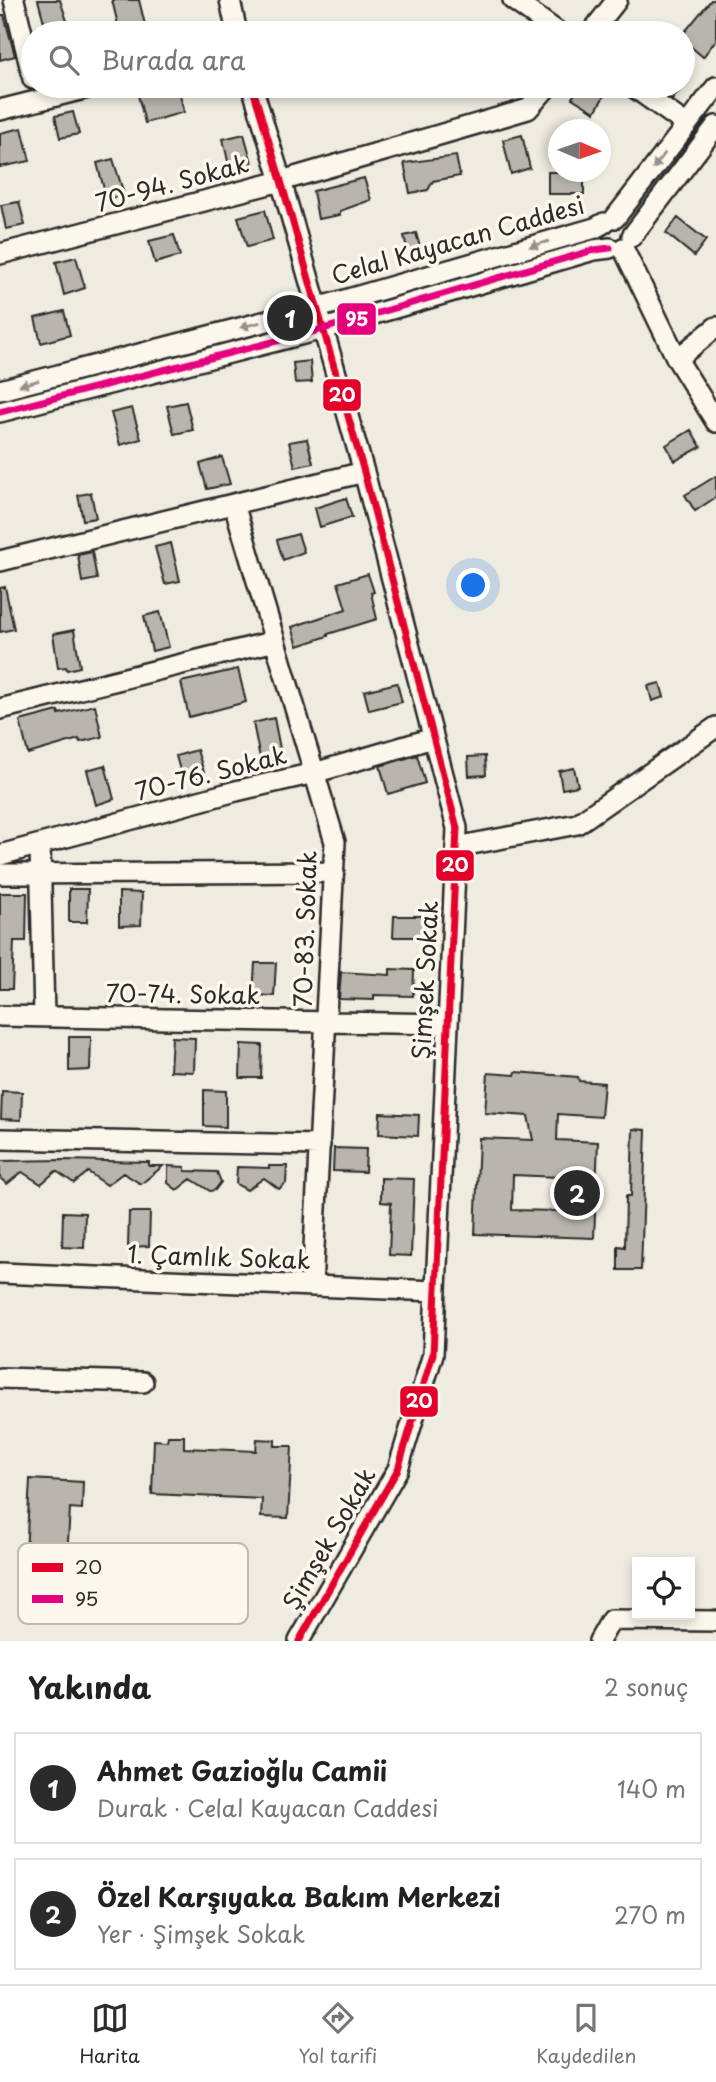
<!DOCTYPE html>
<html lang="tr">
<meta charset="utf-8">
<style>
:root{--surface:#fff;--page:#f6f6f6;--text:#222;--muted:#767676;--line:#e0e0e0;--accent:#2b2b2b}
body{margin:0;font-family:"Playpen Sans",sans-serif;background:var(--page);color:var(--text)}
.controls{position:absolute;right:21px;bottom:21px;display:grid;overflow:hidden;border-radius:0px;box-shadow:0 4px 10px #0003}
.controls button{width:63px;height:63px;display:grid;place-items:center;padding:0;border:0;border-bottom:2px solid var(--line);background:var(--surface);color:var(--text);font:35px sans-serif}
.compass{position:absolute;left:548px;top:119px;width:63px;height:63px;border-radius:50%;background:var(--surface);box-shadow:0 4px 10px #0003;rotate:92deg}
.you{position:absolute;left:474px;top:586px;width:24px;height:24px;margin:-18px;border:5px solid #fff;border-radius:50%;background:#1a73e8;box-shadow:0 0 0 10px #1a73e833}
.badge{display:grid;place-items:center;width:46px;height:46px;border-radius:50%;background:var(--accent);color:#fff;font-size:23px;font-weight:700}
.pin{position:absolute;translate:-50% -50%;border:4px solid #fff;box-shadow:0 2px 7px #0006}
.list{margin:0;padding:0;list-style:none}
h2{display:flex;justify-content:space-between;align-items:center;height:91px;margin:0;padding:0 28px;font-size:30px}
h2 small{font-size:23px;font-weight:400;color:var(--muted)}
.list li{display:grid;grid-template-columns:46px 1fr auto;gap:21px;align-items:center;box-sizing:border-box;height:112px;margin:0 14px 14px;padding:0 14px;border:2px solid var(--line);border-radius:0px}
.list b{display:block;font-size:26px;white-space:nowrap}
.list p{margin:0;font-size:23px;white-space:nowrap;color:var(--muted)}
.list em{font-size:23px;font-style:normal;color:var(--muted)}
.icon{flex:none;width:38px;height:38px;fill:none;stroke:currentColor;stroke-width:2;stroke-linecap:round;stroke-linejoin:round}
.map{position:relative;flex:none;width:716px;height:1641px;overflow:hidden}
.search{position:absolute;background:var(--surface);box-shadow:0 4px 10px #0003;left:21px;right:21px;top:21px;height:77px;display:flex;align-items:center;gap:18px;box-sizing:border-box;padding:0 24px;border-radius:38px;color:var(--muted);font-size:26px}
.sheet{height:343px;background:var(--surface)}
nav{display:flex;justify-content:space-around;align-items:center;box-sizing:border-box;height:98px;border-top:2px solid var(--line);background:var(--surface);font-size:19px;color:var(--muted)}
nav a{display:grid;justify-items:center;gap:4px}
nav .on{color:var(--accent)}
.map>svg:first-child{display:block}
.building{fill:#b8b5ae;stroke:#2b2b2b;stroke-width:2;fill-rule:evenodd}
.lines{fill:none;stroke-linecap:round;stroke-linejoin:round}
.minor-casing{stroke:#2b2b2b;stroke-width:24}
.minor{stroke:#fbf7ec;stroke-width:19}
.bus-1-casing{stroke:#fbf7ec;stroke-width:12}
.bus-2-casing{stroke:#fbf7ec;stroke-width:12}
.bus-1{stroke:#e4002b;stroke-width:7}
.bus-2{stroke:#e5007d;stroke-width:7}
.oneway{fill:#93918c}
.labels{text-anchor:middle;stroke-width:7;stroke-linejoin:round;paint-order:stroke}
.street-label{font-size:24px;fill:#2b2b2b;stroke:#fbf7ec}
.key{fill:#fbf7ec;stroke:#bdbab2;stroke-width:2}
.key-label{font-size:19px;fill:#2b2b2b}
.line-badge{stroke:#fbf7ec;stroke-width:2.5}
.badge-label{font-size:19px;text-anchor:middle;font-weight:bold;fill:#fff}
</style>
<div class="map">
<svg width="716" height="1641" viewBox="0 0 716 1641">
<rect width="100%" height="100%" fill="#eeebe0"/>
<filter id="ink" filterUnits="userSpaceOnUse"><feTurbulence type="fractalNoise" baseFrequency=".0143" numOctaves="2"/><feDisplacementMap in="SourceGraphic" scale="14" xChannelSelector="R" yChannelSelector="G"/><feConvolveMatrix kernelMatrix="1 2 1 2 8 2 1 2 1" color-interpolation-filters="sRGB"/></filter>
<g filter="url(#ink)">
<path class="building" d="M38 0H60L71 33H47Z
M112 0H139L147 33H120Z
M711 0H716V40L703 57 683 40V34Z
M0 15H4L15 56 0 60Z
M157 86 158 90 178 86 184 112 145 123 137 91Z
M580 86H587L604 96 595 112 572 98Z
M654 86H683L672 100Z
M73 112 79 134 60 138 55 116Z
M22 128 30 161 0 167V133Z
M244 134 252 163 230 170 223 139Z
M522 135 530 168 511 174 503 140Z
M456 156 460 176 433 181 428 190 410 193 404 163Z
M113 159 124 194 107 200 97 163Z
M548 172H584V194H548Z
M364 178 371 200 340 211V215L318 219 313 191Z
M19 202 25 225 6 229 1 205Z
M265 210 273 240 247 247 238 217Z
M678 218 706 240 694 256 666 233Z
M416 233 420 247 408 252 404 236Z
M174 235 180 256 155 263 149 241Z
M76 257 85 288 64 295 56 262Z
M64 311 70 335 41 343 35 318Z
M310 361 312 382 295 383 293 363Z
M186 402 193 430 174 434 167 406Z
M132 408 141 439 120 445 111 413Z
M691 430 701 447 675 461 666 445Z
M307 439 313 463 295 467 289 442Z
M222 457 230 484 207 489 200 464Z
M716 476V497L695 511 685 495Z
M91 493 96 518 83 520 78 495Z
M346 498 352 517 320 527 315 508Z
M298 534 304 552 283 560 277 540Z
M171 543 180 581 165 584 155 547Z
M92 552 97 579 82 582 78 555Z
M368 574 374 592 371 593 377 619 328 634V636L298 646 292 627 346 609 338 583Z
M5 587 14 629 0 632V588Z
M160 612 169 647 152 651 144 616Z
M74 630 80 667 67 670 66 667 58 668 53 634Z
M238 669 246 702 189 717 181 682Z
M397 683 402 702 369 710 364 691Z
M660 683 664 697 652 701 648 686Z
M95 705 102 737 80 742 79 739 28 754 20 721 58 711 59 714Z
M274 718 282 759 261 763 253 723Z
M197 750 205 775 183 781 176 756Z
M417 755 425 783 388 794 380 766Z
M485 756 486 775 469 776 468 757Z
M105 765 114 799 96 805 87 770Z
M574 768 578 786 562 789 559 771Z
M69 889H88L87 922H69Z
M119 892 142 893 141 925 119 926Z
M0 893H27L26 941H14L12 989H0Z
M394 916H428V937H393Z
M255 963H276L274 996 253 995Z
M390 969 414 970 413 996 374 995V1000L339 999 341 972 390 975Z
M69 1037H91L90 1070 69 1071Z
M172 1037 195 1038 194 1072 170 1071Z
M241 1044 262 1045 261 1078H240Z
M516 1072 578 1077 579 1081 604 1083 601 1117 558 1114 557 1140 598 1142 594 1238 475 1234 479 1138 533 1140 528 1116 485 1113 488 1073 515 1075ZM513 1175 558 1177 557 1211 512 1210Z
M204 1090 226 1091V1127L204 1126Z
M2 1091 22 1092 21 1120 1 1119Z
M380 1113 419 1115 418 1136 379 1134Z
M633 1129 646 1130 641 1270H618V1246L625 1247 626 1196H631Z
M334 1148 366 1149 365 1172 333 1171Z
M64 1160 149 1162V1166H163L141 1184 123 1173 107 1185 88 1172 74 1183 56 1171 41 1184 22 1172 7 1184 0 1178V1161Z
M168 1166 185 1167V1171L217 1172 221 1182 215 1190 210 1191 191 1179 177 1190 168 1183Z
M269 1166H287L286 1183 279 1189 264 1178 247 1190 236 1184 237 1167 269 1168Z
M381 1178 414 1179 411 1256 389 1255 391 1203 381 1202Z
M63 1212 85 1213 84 1248 62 1247Z
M129 1212H150L149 1246 128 1247Z
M168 1436H184V1448L256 1451 257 1439 275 1440V1446H292L288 1518 261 1517 262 1499 152 1494 154 1440 167 1441Z
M30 1479 83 1482 82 1509 70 1508 67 1558V1575L78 1576 76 1613 23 1610Z"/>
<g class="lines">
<defs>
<path id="minor" d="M14 0 33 79
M230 0 237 33
M513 0 559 33
M591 33 617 0
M252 86 281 181 364 472 457 828 433 1354 398 1469 299 1641
M632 86 687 125
M0 110 96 86
M615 218 716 87
M632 236 716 126
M623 248 677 359 716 422
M0 254 281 181 528 109 548 86
M677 359 716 327
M0 390 317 308 595 228 604 223
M0 412 323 329 594 250 610 248
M234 504 335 842 312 1286
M0 561 364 472
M0 709 275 641
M40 844 44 1017
M456 847 577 824 716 727
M0 855 236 791 314 773 433 738
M0 874 334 872
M0 1016 448 1024
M0 1139 320 1145
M0 1273 436 1291
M0 1378 143 1382
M599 1641 611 1620 716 1621"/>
</defs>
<use href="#minor" class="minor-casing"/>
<use href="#minor" class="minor"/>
<defs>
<path id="bus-1" d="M252 86 281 181 364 472 457 828 433 1354 398 1469 299 1641"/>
<path id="bus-2" d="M0 412 323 329 594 250 610 248"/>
</defs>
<use href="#bus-1" class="bus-1-casing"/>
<use href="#bus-2" class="bus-2-casing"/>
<use href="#bus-1" class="bus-1"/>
<use href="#bus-2" class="bus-2"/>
</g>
<defs><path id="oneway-solid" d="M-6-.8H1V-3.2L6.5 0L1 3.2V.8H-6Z" transform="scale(1.75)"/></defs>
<g class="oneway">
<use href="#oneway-solid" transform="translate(659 161) rotate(127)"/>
<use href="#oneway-solid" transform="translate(539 244) rotate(164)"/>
<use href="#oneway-solid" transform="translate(250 325) rotate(165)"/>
<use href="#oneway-solid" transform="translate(29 383) rotate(165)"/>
</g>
</g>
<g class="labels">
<g class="street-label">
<text transform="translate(172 184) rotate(-15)" y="8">70-94. Sokak</text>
<text transform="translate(458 241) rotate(-16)" y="8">Celal Kayacan Caddesi</text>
<text transform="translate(211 774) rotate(-14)" y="8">70-76. Sokak</text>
<text transform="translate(306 929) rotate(-88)" y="8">70-83. Sokak</text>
<text transform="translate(426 980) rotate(-87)" y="8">Şimşek Sokak</text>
<text transform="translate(183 995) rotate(1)" y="8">70-74. Sokak</text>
<text transform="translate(219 1258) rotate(2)" y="8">1. Çamlık Sokak</text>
<text transform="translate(330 1539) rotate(-60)" y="8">Şimşek Sokak</text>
</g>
</g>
<rect x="18" y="1543" width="230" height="81" rx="10" class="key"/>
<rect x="32" y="1563" width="31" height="9" fill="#e4002b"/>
<rect x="32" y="1595" width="31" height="8" fill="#e5007d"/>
<g class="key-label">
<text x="75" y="1574">20</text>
<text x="75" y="1606">95</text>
</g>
<g class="line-badge">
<rect x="336" y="302" width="41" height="34" rx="7" fill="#e5007d"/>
<rect x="322" y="378" width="40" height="34" rx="7" fill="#e4002b"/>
<rect x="435" y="849" width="40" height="33" rx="7" fill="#e4002b"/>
<rect x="399" y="1385" width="40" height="33" rx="7" fill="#e4002b"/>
</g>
<g class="badge-label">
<text x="357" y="326">95</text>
<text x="342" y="402">20</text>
<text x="455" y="872">20</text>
<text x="419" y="1408">20</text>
</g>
</svg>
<div class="controls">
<button><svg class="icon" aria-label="locate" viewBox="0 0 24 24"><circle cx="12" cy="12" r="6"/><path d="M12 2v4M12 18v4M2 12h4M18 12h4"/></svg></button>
</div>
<svg class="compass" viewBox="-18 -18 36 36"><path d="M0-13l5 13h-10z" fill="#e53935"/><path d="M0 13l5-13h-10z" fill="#767676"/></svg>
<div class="you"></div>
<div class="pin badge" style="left:290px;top:318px">1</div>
<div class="pin badge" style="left:577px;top:1193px">2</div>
<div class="search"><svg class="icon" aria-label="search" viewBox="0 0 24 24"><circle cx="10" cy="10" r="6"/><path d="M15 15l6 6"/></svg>Burada ara</div>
</div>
<section class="sheet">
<h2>Yakında<small>2 sonuç</small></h2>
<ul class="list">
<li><span class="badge">1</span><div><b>Ahmet Gazioğlu Camii</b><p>Durak · Celal Kayacan Caddesi</p></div><em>140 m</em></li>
<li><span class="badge">2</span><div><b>Özel Karşıyaka Bakım Merkezi</b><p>Yer · Şimşek Sokak</p></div><em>270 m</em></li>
</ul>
</section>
<nav>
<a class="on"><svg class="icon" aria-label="map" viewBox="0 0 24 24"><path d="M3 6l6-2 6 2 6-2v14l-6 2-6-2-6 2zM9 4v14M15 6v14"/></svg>Harita</a>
<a><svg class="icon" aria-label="directions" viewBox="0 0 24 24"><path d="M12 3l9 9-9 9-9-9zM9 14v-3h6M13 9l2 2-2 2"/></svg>Yol tarifi</a>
<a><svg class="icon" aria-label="saved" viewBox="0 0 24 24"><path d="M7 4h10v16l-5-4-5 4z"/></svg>Kaydedilen</a>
</nav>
